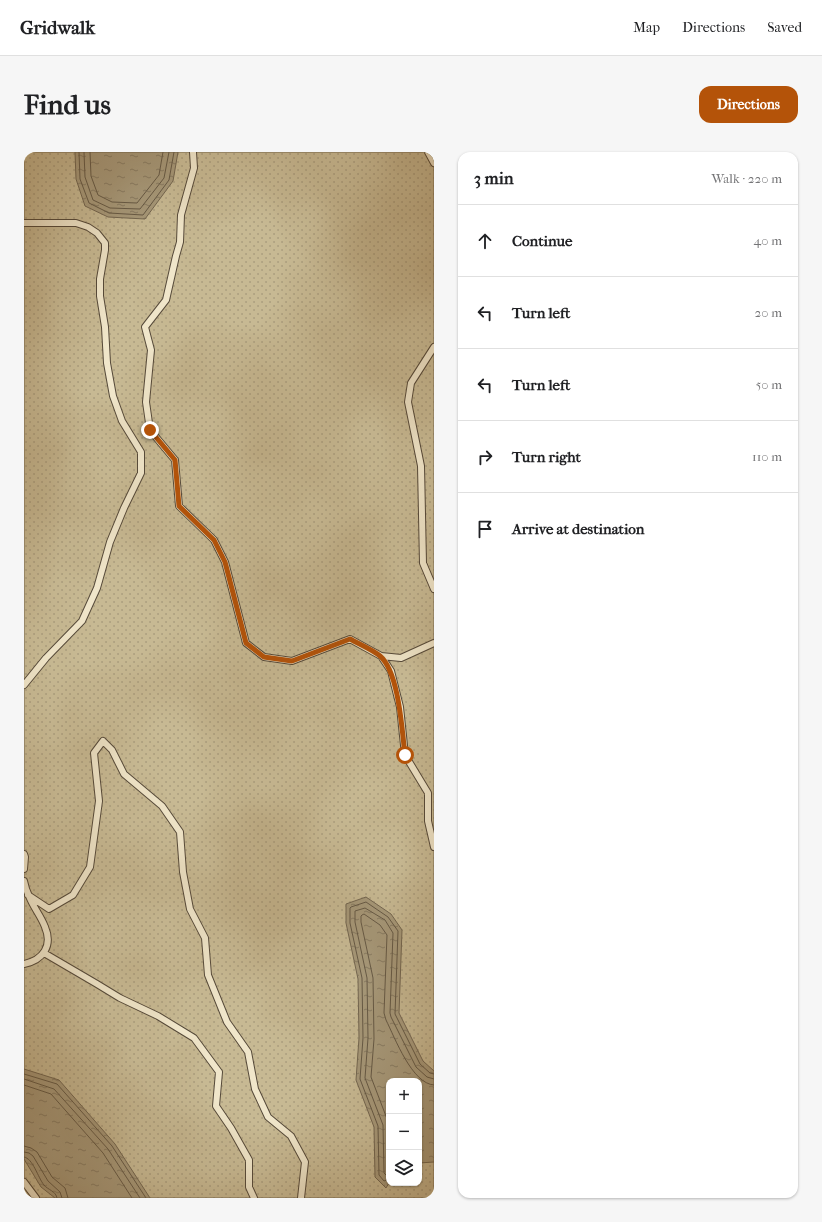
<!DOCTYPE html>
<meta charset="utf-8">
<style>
:root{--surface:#fff;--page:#f6f6f6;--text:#202124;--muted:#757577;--line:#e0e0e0;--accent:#b45309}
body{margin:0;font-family:"IM FELL French Canon",serif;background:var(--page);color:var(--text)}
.controls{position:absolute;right:12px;bottom:12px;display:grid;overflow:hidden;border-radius:8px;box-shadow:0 1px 3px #0004}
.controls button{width:36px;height:36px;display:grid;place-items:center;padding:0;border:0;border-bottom:1px solid var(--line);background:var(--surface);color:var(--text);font:20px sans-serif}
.stop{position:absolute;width:12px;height:12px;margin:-9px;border:3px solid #b45309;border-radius:50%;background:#fff}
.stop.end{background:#b45309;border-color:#fff;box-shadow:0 1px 4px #0008}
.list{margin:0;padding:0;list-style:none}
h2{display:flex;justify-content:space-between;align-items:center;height:52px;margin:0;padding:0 16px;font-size:17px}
h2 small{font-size:13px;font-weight:400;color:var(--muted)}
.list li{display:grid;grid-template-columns:26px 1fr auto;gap:12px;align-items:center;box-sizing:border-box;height:72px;padding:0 16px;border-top:1px solid var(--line)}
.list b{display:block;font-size:15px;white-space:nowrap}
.list em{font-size:13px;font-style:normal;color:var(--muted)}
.icon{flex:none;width:22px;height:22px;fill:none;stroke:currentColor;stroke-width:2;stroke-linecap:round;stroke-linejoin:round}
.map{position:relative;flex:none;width:410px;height:1046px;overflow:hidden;border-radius:12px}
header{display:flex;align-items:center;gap:24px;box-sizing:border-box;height:56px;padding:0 20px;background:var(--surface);border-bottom:1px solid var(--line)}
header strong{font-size:19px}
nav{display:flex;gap:22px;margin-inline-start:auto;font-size:14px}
.intro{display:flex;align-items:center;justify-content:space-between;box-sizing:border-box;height:96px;padding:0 24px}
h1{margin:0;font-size:28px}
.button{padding:10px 18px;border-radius:12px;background:var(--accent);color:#fff;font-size:14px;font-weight:700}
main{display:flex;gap:24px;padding:0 24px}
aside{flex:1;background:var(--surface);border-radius:12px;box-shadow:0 1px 3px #0004}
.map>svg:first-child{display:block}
.grass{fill:url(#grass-dots);stroke:#766a53;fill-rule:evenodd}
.water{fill:url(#water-ripples);stroke:#736650}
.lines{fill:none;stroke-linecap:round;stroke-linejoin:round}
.shore{stroke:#665a46;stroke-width:1}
.lane-casing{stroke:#564a3a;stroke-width:8}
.lane{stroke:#f0e6ca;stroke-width:6}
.route{stroke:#b45309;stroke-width:5}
</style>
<header>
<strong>Gridwalk</strong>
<nav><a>Map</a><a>Directions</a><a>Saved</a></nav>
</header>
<div class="intro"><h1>Find us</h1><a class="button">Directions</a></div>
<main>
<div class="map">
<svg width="410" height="1046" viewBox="0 0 410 1046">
<defs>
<pattern id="grass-dots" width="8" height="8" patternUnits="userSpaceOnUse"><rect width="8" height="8" fill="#c7b993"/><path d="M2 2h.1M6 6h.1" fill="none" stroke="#ab9e7e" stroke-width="1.8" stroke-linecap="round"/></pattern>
<pattern id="water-ripples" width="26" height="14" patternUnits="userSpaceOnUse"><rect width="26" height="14" fill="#a69879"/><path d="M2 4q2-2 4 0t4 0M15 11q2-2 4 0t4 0" fill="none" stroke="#877b62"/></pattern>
</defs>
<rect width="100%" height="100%" fill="#e8d9ad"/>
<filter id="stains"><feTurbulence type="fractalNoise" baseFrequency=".005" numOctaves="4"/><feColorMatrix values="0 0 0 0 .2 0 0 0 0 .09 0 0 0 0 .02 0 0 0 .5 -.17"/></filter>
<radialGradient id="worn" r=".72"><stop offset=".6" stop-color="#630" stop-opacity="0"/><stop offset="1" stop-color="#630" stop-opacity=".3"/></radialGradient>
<path class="grass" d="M0 0H410V1046H0ZM365 929H395V1031H365Z"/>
<path class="water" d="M51 0H154L149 29 121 67 84 65 61 54 52 27Z
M342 745 367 762 378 778 375 861 399 909 410 919V1010L395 1011V929H365V1031L362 1036 351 1025 350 975 332 928 335 886 334 827 322 771V752Z
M0 917 35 928 91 992 126 1046H31L17 1035 0 1007Z"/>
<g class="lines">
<path class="shore" d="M55 0 56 27 65 51 85 61 119 63 145 28 150 0
M60 0 61 25 69 48 86 56 116 57 140 26 145 0
M66 0 67 24 74 43 88 50 113 51 135 23 139 0
M0 922 33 932 88 994 122 1046
M0 927 30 937 84 997 116 1046
M0 933 27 942 79 1001 108 1046
M365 972 347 925 350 887 349 826 337 770V764L338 763 340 762 356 773 363 783 360 861 362 868C371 886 388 932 410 933
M0 994 7 996 13 1000 28 1025 41 1036 44 1046
M0 1000 5 1001 9 1004 24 1029 36 1040 38 1046
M0 1005C9 1006 14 1026 20 1033 24 1038 32 1039 33 1046
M365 1022 362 1023 360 1021 359 973 341 926 344 886 343 826 331 770V759L341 756 361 768 369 781 366 861 367 865 392 915 403 925 410 927
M365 1027 360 1029 355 1023 354 974 336 927 339 886 338 826 326 771V756L327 755 342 750 364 765 374 779 371 862 396 912 406 921 410 922"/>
<defs>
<path id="lane" d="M169 0 170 16 157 63 156 90 152 104 142 148 121 175 127 198 122 250 126 278 151 308 155 354 190 388 201 410 222 491 240 505 268 509 326 487 357 504 377 506 410 491
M404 0 410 11
M0 71H52L64 75 73 81 81 91V98L76 127V144L81 175 83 211 89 244 98 269 117 300V321L100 356 86 390 73 436 58 469 22 506 0 533
M410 195 387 231 384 250 397 314 399 411 410 437
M357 504 367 519 376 555 381 603 404 641V669L410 695
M0 702 1 705 0 717
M0 729C1 734 3 740 5 744 9 755 17 764 21 775 29 794 19 808 0 812
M4 743 25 757 49 743 66 715 75 649 70 601 79 589 88 598 100 622 138 654 156 680 159 720 166 757 181 786 184 823 203 870 224 900 231 937 244 965 267 984 281 1010 277 1046
M20 801 73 832 96 846 134 864 170 886 195 920 192 954 207 976 225 1008V1035L230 1046
M0 1030 12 1046"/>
</defs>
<use href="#lane" class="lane-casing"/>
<use href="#lane" class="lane"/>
</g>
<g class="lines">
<path class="route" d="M126 278 151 308 155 354 190 388 201 410 222 491 240 505 268 509 326 487C335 492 349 498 356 504 375 520 378 579 381 603"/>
</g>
<rect width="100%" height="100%" filter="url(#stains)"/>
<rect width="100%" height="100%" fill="url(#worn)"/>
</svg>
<div class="controls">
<button>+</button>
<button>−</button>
<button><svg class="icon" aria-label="layers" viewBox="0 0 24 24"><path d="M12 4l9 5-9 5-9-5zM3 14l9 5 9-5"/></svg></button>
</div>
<div class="stop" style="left:381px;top:603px"></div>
<div class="stop end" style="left:126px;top:278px"></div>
</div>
<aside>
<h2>3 min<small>Walk · 220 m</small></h2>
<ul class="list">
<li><svg class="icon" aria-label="ahead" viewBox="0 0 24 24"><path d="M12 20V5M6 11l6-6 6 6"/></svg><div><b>Continue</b></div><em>40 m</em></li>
<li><svg class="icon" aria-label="left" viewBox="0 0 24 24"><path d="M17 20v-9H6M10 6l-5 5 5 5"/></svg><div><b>Turn left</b></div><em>20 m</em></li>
<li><svg class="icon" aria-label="left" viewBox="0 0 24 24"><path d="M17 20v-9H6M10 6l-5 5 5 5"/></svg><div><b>Turn left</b></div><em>50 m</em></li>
<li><svg class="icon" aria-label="right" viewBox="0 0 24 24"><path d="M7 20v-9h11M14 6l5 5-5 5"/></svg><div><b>Turn right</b></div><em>110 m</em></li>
<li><svg class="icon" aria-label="arrive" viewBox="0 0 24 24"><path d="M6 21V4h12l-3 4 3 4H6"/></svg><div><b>Arrive at destination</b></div></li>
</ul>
</aside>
</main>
